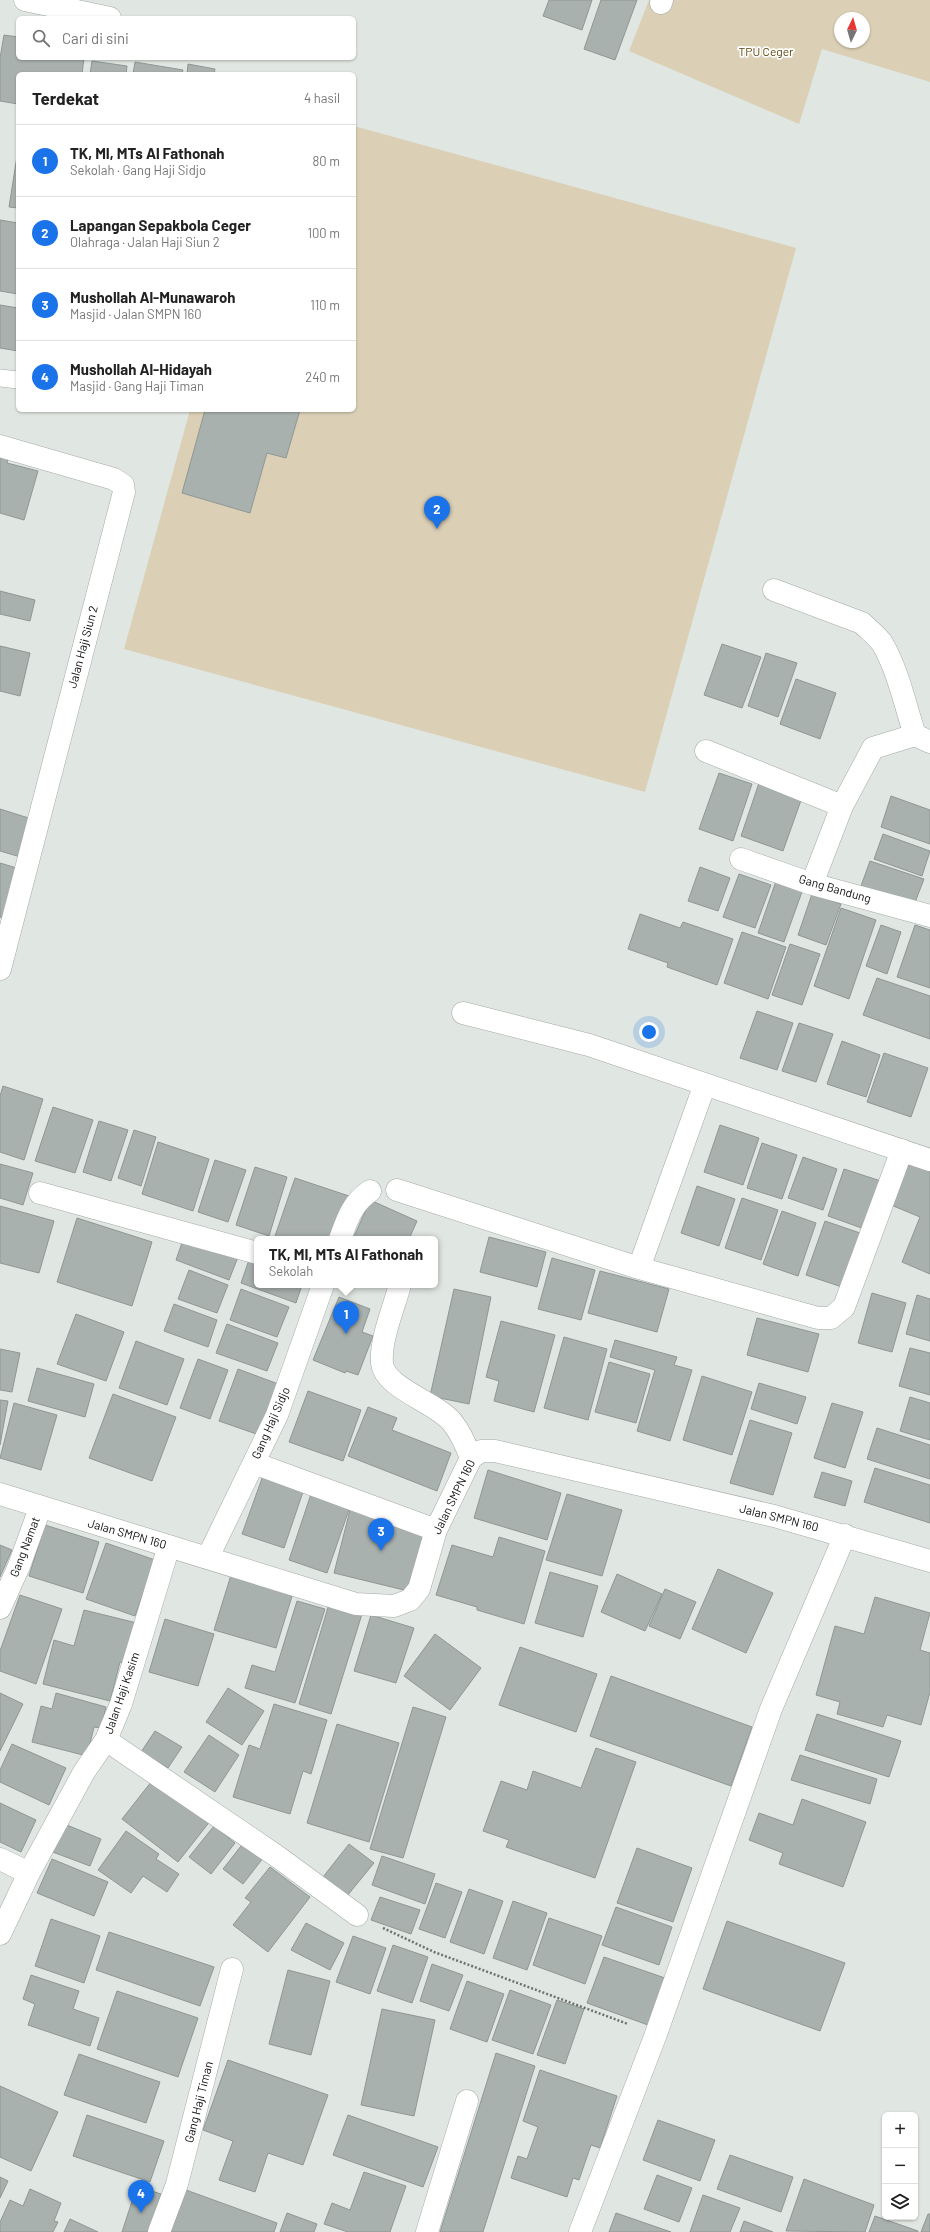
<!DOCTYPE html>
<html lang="id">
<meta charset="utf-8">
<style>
:root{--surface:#fff;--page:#f6f6f6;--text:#222;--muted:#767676;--line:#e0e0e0;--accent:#1a73e8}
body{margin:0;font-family:Barlow,sans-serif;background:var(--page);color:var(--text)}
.controls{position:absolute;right:12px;bottom:12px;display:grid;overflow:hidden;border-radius:6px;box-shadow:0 1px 3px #0004}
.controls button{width:36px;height:36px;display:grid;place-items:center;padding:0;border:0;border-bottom:1px solid var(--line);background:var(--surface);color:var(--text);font:20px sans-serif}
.compass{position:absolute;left:834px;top:12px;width:36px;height:36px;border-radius:50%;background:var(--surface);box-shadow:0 1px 3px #0004;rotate:5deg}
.you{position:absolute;left:649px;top:1032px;width:14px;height:14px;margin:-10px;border:3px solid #fff;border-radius:50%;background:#1a73e8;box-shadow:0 0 0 6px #1a73e833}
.badge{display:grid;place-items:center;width:26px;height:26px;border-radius:50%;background:var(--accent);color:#fff;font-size:13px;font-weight:700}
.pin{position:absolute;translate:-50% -33px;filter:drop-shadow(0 1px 2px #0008)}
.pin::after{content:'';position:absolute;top:21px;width:14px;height:12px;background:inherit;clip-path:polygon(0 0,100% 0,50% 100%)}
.popup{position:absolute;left:254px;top:1236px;width:184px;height:52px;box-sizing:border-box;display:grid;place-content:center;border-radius:6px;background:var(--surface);filter:drop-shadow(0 1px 3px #0005);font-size:13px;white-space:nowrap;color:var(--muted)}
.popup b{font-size:15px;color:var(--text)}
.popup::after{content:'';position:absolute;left:50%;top:100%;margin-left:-8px;border:8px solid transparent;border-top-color:var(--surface)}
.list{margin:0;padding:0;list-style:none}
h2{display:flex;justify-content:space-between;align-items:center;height:52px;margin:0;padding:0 16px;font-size:17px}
h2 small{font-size:13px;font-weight:400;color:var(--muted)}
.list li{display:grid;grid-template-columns:26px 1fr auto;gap:12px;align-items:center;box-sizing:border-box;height:72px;padding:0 16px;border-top:1px solid var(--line)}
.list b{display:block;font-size:15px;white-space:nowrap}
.list p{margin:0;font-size:13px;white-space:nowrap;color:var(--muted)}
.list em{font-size:13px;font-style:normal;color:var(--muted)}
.icon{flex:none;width:22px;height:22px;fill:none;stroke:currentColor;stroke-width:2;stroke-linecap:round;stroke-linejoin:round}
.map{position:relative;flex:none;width:930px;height:2232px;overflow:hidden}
.search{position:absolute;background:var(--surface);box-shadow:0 1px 3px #0004;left:16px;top:16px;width:340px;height:44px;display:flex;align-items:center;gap:10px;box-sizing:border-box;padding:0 14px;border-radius:6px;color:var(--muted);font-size:15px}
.panel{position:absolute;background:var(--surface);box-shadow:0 1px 3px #0004;left:16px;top:72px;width:340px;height:340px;border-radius:6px}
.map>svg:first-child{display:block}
.green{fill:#dbd0b6;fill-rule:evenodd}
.building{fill:#a9b1af;stroke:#8f9795}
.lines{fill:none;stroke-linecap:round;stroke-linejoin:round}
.service-casing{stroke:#a5aaa6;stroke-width:18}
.minor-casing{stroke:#a5aaa6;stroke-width:23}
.path{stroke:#6d716e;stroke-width:2.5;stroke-dasharray:2 2;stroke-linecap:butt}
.service{stroke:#fff;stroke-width:17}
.minor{stroke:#fff;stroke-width:22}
.labels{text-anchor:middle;stroke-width:3.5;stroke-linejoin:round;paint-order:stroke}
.park-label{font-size:12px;fill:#5c470c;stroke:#fff}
.street-label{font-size:12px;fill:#0f1110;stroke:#fff}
</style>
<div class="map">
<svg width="930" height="2232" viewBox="0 0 930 2232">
<rect width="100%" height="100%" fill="#e0e6e1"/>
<path class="green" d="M649 0H930V82L822 49 799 124 629 51ZM840 18H864V42H840Z
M354 126 796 248 645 792 124 649 190 410H354Z"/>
<path class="building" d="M549 0H592L582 30 543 16Z
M601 0H637L615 60 584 49Z
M4 35 18 37V58H84L82 74H18V104L0 101V58Z
M92 61 127 66 126 74H90Z
M135 62 183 70 182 74H133Z
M188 64 215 69 214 74H187Z
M18 150V208L9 207Z
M0 220 18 223V294L0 291Z
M0 305 18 308V351L0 348Z
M205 410H300L286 458 267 453 250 513 182 493Z
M0 451 9 454 7 463 38 471 24 520 0 513Z
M0 591 35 600 30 621 0 614Z
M722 644 761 657 742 708 704 695Z
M0 646 30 653 20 696 0 691Z
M766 653 797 663 778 717 748 706Z
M796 679 836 693 820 739 780 724Z
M719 773 752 784 733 841 699 829Z
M761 777 804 792 783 851 741 836Z
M891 796 930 810V844L881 827Z
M0 809 35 820 24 858 0 851Z
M883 834 930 851 922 876 874 859Z
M870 861 924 879 914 905 861 886Z
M0 863 20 869 4 919 0 917Z
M700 867 730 878 718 911 688 901Z
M739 874 771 885 755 928 723 917Z
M776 881 803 889 784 942 758 933Z
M812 894 841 904 826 945 798 935Z
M841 908 876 920 849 999 814 986Z
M640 914 680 928 683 922 733 939 717 985 667 967 668 963 628 949Z
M881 925 901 932 887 974 866 966Z
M915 925 930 930V988L897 977Z
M742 932 786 947 768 999 724 983Z
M790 944 820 954 802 1005 772 995Z
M877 978 930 996V1039L863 1015Z
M757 1011 793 1023 777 1070 740 1058Z
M799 1023 833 1034 816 1082 782 1071Z
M842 1041 880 1055 866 1097 827 1084Z
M884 1053 928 1068 911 1117 867 1102Z
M3 1086 43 1099 24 1160 0 1152V1096Z
M53 1107 93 1120 75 1173 35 1161Z
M99 1121 128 1130 111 1181 83 1172Z
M720 1125 759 1138 743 1185 704 1172Z
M134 1130 156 1137 141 1186 118 1178Z
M158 1142 209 1159 193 1211 142 1194Z
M762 1143 797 1155 782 1199 747 1188Z
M803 1157 837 1169 823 1210 788 1198Z
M911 1159 930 1167V1274L902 1262 920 1217 891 1205Z
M215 1160 246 1170 228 1222 198 1212Z
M0 1164 33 1173 23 1205 0 1198Z
M255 1167 287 1177 269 1236 236 1225Z
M844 1169 887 1183 870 1231 828 1216Z
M295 1178 349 1196 335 1239H274Z
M697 1186 735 1199 719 1246 681 1233Z
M742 1198 778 1210 761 1260 725 1248Z
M370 1200 417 1221 409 1239H353Z
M0 1206 54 1221 39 1273 0 1263Z
M782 1211 816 1223 798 1276 763 1264Z
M77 1218 152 1242 132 1306 57 1282Z
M825 1221 860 1233 842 1287 806 1275Z
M184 1237 238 1257 229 1280 176 1260Z
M489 1237 546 1252 537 1287 480 1272Z
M251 1254 257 1256V1285H302L296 1303 241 1283Z
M552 1258 595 1270 581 1320 538 1309Z
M189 1270 228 1285 217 1313 178 1299Z
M600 1271 669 1289 657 1332 588 1313Z
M241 1289 289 1307 277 1337 230 1320Z
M454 1289 491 1297 469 1404 430 1396Z
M872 1293 906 1303 892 1352 858 1343Z
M917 1295 930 1299V1341L906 1334Z
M339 1297 370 1309 362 1332 373 1336 358 1375 346 1371 345 1373 313 1360Z
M174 1304 217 1320 208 1347 164 1331Z
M76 1314 124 1332 106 1381 57 1364Z
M757 1318 819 1334 808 1372 747 1355Z
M501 1321 555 1335 534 1412 494 1401 499 1381 486 1377Z
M227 1324 278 1343 267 1371 216 1353Z
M564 1337 607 1349 588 1420 544 1408Z
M615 1340 677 1357 674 1365 692 1370 670 1441 637 1431 655 1370 610 1357Z
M136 1341 184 1359 167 1405 119 1388Z
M910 1348 930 1353V1395L899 1386Z
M0 1349 20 1353 12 1392 0 1390Z
M198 1359 228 1370 210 1419 180 1408Z
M609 1362 650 1374 636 1423 595 1412Z
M37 1368 94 1384 85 1417 28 1401Z
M238 1369 281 1385 262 1436 219 1421Z
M702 1376 752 1392 732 1455 683 1440Z
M759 1383 806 1397 797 1424 751 1409Z
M308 1391 361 1410 343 1461 289 1442Z
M113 1394 176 1417 152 1481 89 1458Z
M910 1397 930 1403V1440L900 1431Z
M0 1400 8 1401 0 1445Z
M14 1403 57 1415 41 1470 0 1458Z
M832 1403 863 1412 845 1468 814 1458Z
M368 1407 397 1418 392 1430 451 1453 437 1491 348 1456Z
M750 1420 792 1433 773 1495 730 1483Z
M877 1428 930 1445V1479L867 1459Z
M875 1468 930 1485V1523L864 1502Z
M265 1470 306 1483 284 1548 242 1534Z
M488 1470 561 1493 547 1540 474 1518Z
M822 1472 852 1481 845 1506 814 1497Z
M312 1491 351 1504 327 1573 289 1560Z
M567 1494 622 1510 602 1576 546 1560Z
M350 1510 428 1529 412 1592 334 1573Z
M45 1525 99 1542 83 1593 29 1576Z
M499 1537 545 1551 524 1624 477 1610V1607L436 1595 452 1545 493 1557Z
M106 1543 155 1560 135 1616 86 1599Z
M0 1545 12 1550 0 1577Z
M718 1569 773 1593 746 1653 692 1629Z
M550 1572 598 1586 583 1637 535 1623Z
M617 1574 662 1594 645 1631 601 1612Z
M231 1575 293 1593 276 1648 214 1630Z
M665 1589 696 1602 680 1639 649 1626Z
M20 1595 62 1609 36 1684 0 1671V1651Z
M875 1597 930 1613 920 1650 930 1653V1692L921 1725 887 1715 883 1727 837 1714 840 1702 816 1695 835 1626 864 1634Z
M297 1601 325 1609 295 1703 245 1688 252 1665 275 1672Z
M329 1604 362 1614 331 1714 299 1704Z
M84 1610 137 1623 127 1664 120 1662 110 1701 43 1684 54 1640 74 1646Z
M371 1615 414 1628 396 1683 354 1671Z
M165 1619 214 1634 198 1686 149 1672Z
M435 1634 481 1668 450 1710 404 1676Z
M520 1647 597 1674 576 1732 499 1705Z
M611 1676 752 1727 731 1786 590 1736Z
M228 1688 264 1711 242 1745 206 1722Z
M0 1693 23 1704 0 1751Z
M56 1693 106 1707 101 1728 94 1727 87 1756 32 1742 41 1706 52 1709Z
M274 1704 327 1720 311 1774 303 1771 290 1814 233 1797 249 1745 260 1749Z
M413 1707 446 1717 403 1858 370 1849Z
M817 1714 901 1741 889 1777 805 1750Z
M337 1724 399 1743 369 1842 307 1823Z
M155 1731 182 1747 168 1768 141 1752Z
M209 1735 239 1755 215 1792 184 1772Z
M12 1744 66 1768 49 1805 0 1782V1770Z
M596 1748 636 1762 595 1878 506 1847 509 1840 483 1831 501 1781 527 1790 533 1771 581 1788Z
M800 1755 877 1779 870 1804 791 1780Z
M155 1777 211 1820 178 1862 122 1819Z
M802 1799 866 1822 843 1887 779 1864 783 1853 749 1840 759 1813 793 1825Z
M0 1803 36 1820 21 1852 0 1842Z
M62 1823 101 1839 90 1866 50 1851Z
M214 1826 235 1843 211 1874 189 1857Z
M126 1831 159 1854 156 1859 179 1874 167 1892 143 1876 131 1893 98 1870Z
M248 1837 267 1853 243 1884 223 1869Z
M349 1844 374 1863 347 1896 323 1877Z
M637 1848 692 1868 673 1922 617 1903Z
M382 1856 435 1874 425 1904 372 1885Z
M52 1859 108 1882 94 1916 37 1893Z
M270 1867 310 1897 268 1952 233 1925 251 1902 245 1898Z
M436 1883 462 1892 445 1938 419 1929Z
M469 1889 503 1901 484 1954 450 1942Z
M380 1897 420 1910 411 1934 371 1920Z
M513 1901 547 1913 527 1970 493 1958Z
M616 1907 672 1927 659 1965 602 1945Z
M549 1918 602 1936 585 1984 533 1965Z
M51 1919 100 1936 84 1983 35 1966Z
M727 1921 845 1963 820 2031 703 1989Z
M306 1923 344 1943 330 1970 291 1950Z
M109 1932 214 1967 200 2006 96 1970Z
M353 1936 386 1948 370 1994 336 1982Z
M393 1945 428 1957 412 2003 377 1991Z
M604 1957 665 1978 648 2025 587 2003Z
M432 1964 463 1975 449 2011 420 2001Z
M288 1970 330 1981 311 2055 269 2044Z
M31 1975 79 1991 73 2009 99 2018 90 2046 28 2025 35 2004 23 1999Z
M467 1981 504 1994 487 2042 450 2029Z
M510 1990 551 2005 533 2054 492 2040Z
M117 1991 198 2018 178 2077 97 2049Z
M557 2000 584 2009 565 2064 537 2055Z
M382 2009 435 2020 414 2116 361 2105Z
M496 2053 535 2066 483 2232H440Z
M79 2054 160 2082 146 2123 64 2095Z
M228 2060 328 2095 303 2165 268 2153 255 2192 219 2180 233 2141 203 2130Z
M540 2070 617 2096 600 2148 591 2145 579 2180 573 2178 567 2197 511 2178 518 2156 527 2159 538 2127 523 2121Z
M0 2086 58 2112 31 2171 0 2157Z
M87 2115 164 2141 150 2182 73 2156Z
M348 2115 438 2147 423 2187 333 2155Z
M658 2120 715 2140 700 2181 643 2160Z
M730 2155 793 2177 781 2212 717 2189Z
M364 2172 406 2186 390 2232H348L324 2224 332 2203 350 2210Z
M657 2175 692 2188 679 2222 644 2209Z
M0 2177 8 2181 0 2198Z
M804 2179 874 2205 865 2232 786 2231Z
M137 2186 161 2194 149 2232H122Z
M30 2189 61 2203 54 2221 58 2222 53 2232H0V2222L10 2200 23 2206Z
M186 2190 277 2223 274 2232H171Z
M703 2195 740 2208 730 2232H690Z
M287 2213 317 2224 314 2232H280Z
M616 2213 671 2232H609Z
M928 2214H930V2232H921Z
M875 2216 918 2231V2232H869Z
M70 2219 98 2232H64Z
M744 2221 773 2232H740Z"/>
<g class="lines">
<defs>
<path id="service" d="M0 378 18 380"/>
<path id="minor" d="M25 0 110 18
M661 3 662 0
M0 446 114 479 123 485 124 492 0 969
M774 590 862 623C868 629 877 636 882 643 898 670 905 705 915 735L930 742
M706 751 842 806
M741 859 812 884 930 916
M812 884 842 806 873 748 915 735
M463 1013 589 1045 930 1160
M397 1190 639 1268 818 1318H831L844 1307 902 1150
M40 1193 257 1253
M340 1239C347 1220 352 1203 370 1191
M639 1268 705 1084
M400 1285C394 1307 380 1340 382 1363 384 1388 436 1402 452 1422 461 1433 466 1445 471 1458
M254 1463 436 1530
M0 1494 356 1604 394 1606 410 1600 419 1589 436 1530 471 1458 481 1451H495L774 1516 930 1561
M208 1557 277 1415 323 1285
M0 1608 19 1566 40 1508
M106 1740 278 1857 357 1915
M0 1859 29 1873
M0 1934 29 1873 84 1772 106 1740 121 1704 169 1546
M159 2232 177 2184 232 1969
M427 2232 467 2101
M580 2232 656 2034 771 1709 845 1535"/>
</defs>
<use href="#service" class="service-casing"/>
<use href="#minor" class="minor-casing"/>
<path class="path" d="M383 1928 434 1952 628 2024"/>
<use href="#service" class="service"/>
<use href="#minor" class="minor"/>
</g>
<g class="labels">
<g class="park-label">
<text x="766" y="56">TPU Ceger</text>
</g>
<g class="street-label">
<text transform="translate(83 647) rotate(-75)" y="4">Jalan Haji Siun 2</text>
<text transform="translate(835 889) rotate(16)" y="4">Gang Bandung</text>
<text transform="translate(271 1423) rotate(-66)" y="4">Gang Haji Sidjo</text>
<text transform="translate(454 1497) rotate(-64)" y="4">Jalan SMPN 160</text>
<text transform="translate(779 1518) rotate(14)" y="4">Jalan SMPN 160</text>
<text transform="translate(127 1534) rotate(16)" y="4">Jalan SMPN 160</text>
<text transform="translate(25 1547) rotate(-69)" y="4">Gang Namat</text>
<text transform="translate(122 1693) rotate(-71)" y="4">Jalan Haji Kasim</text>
<text transform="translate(199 2102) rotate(-76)" y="4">Gang Haji Timan</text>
</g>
</g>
</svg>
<div class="controls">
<button>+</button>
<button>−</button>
<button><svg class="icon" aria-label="layers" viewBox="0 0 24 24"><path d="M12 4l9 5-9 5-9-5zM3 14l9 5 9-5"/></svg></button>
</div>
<svg class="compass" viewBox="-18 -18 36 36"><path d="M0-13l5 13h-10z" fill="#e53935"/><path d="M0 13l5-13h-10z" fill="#767676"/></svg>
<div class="you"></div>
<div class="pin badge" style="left:346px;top:1334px">1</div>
<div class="popup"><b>TK, MI, MTs Al Fathonah</b>Sekolah</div>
<div class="pin badge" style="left:437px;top:529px">2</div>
<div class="pin badge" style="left:381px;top:1551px">3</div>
<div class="pin badge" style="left:141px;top:2213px">4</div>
<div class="search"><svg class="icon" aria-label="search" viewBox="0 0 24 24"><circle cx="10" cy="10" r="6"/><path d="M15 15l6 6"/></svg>Cari di sini</div>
<section class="panel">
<h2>Terdekat<small>4 hasil</small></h2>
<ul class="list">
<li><span class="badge">1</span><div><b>TK, MI, MTs Al Fathonah</b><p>Sekolah · Gang Haji Sidjo</p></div><em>80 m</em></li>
<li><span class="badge">2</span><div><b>Lapangan Sepakbola Ceger</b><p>Olahraga · Jalan Haji Siun 2</p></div><em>100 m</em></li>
<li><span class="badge">3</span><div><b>Mushollah Al-Munawaroh</b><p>Masjid · Jalan SMPN 160</p></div><em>110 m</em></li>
<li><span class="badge">4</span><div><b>Mushollah Al-Hidayah</b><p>Masjid · Gang Haji Timan</p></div><em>240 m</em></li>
</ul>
</section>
</div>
